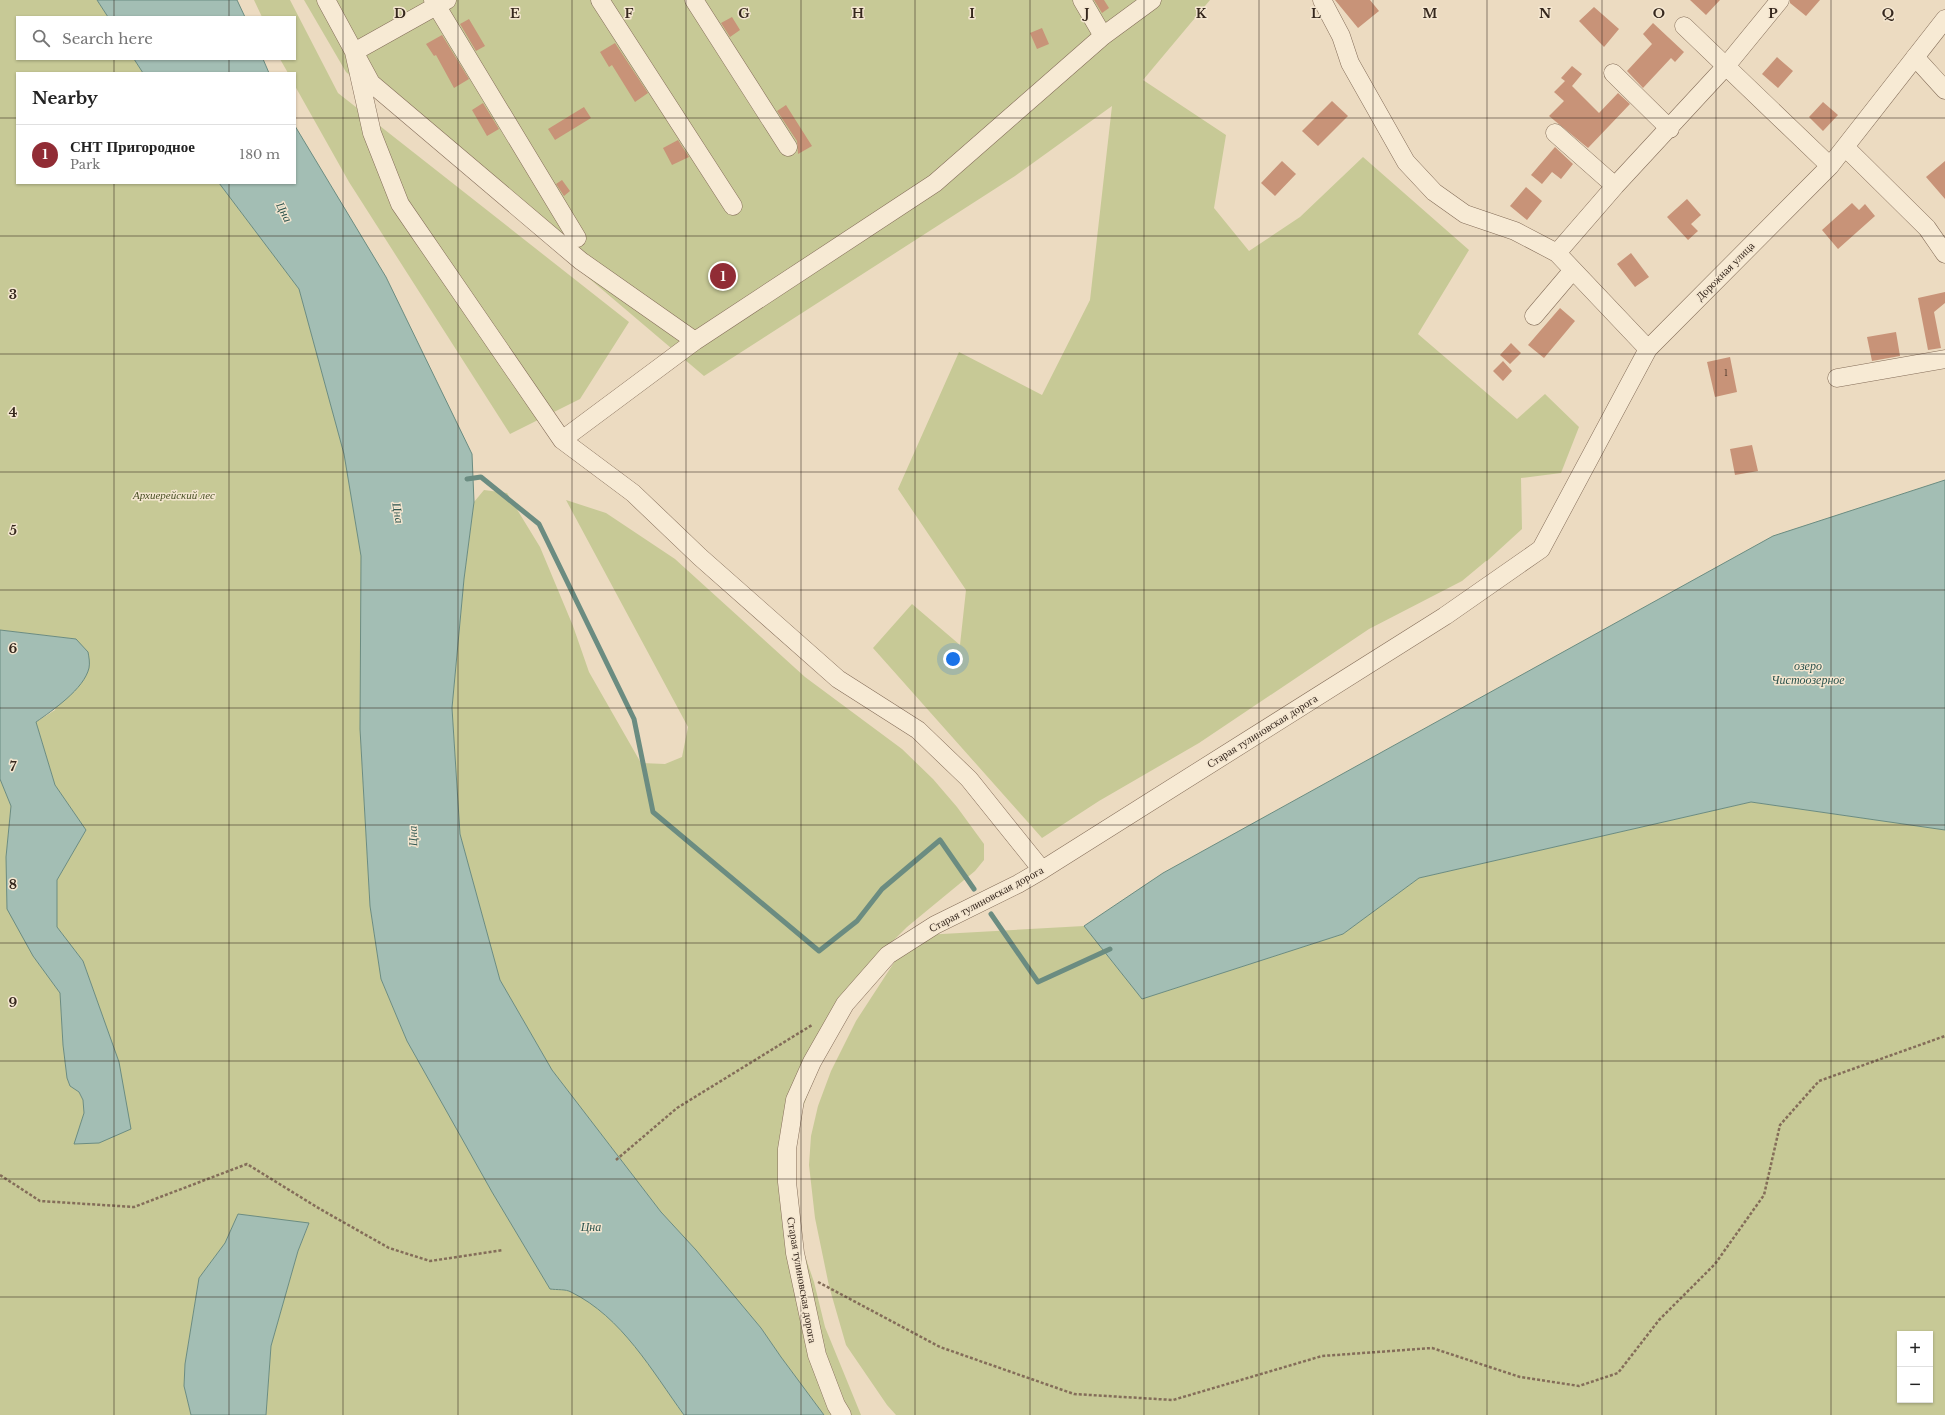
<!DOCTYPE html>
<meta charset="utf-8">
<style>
:root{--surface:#fff;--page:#f2f2f2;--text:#222;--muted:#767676;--line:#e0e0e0;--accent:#912c35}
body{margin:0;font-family:"Libre Baskerville",serif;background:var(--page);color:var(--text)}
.controls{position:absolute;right:12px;bottom:12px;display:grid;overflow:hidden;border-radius:0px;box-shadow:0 1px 3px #0004}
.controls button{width:36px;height:36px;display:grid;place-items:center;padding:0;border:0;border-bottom:1px solid var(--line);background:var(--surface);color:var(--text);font:20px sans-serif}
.you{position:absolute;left:953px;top:659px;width:14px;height:14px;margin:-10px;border:3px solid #fff;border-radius:50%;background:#1a73e8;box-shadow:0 0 0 6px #1a73e833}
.badge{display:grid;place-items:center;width:26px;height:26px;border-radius:50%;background:var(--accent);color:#fff;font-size:13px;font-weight:700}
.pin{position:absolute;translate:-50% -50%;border:2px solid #fff;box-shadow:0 1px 4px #0006}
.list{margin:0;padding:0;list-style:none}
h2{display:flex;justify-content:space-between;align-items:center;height:52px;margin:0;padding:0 16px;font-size:17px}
h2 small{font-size:13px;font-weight:400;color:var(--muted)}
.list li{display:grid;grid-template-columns:26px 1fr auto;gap:12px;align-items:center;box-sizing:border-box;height:60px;padding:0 16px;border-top:1px solid var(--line)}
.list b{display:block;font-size:15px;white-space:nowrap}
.list p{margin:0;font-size:13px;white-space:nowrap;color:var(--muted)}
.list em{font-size:13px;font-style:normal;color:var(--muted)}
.icon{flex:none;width:22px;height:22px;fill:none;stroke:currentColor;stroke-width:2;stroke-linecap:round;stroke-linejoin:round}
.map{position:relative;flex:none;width:1945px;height:1415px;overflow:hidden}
.search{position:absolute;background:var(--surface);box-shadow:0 1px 3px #0004;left:16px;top:16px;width:280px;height:44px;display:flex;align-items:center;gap:10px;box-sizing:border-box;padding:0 14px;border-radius:0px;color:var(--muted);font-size:15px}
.panel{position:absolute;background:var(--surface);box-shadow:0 1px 3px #0004;left:16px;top:72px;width:280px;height:112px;border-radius:0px}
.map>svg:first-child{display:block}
.green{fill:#c7c996;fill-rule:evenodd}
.water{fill:#a3beb4;stroke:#6b8c81}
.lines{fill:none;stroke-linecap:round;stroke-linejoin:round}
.stream{stroke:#6b8c81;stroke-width:5}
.building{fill:#c89378}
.minor-casing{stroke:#846d59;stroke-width:19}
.path{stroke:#846d59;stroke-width:2.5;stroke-dasharray:3 2;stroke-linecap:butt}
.minor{stroke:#f7ead4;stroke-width:18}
.grid{fill:none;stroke:#35271d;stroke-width:1;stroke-opacity:0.55}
.labels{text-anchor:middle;stroke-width:3;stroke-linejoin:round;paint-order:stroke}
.number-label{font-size:9px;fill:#5a4234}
.street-label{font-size:11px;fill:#35271d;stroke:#f4e6d0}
.park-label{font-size:11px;font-style:italic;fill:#495025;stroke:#f4e6d0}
.water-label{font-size:12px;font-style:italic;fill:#2d544e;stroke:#f4e6d0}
.grid-label{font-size:13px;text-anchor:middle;font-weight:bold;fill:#35271d;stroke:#f4e6d0;stroke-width:3;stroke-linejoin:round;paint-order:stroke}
</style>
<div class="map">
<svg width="1945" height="1415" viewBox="0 0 1945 1415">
<rect width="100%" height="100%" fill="#ecdbc1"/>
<path class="green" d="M0 0H97L108 17H17V59H134L143 73H17V183H219L299 289 344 454 361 556 360 729 370 906 381 979 407 1041 492 1192 550 1289C557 1290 566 1289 571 1292 622 1316 652 1371 684 1415H266L271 1346 298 1251 309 1224 238 1214 225 1243 199 1278 185 1364 184 1386 191 1415H0V779L11 806 6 857 33 956 60 993 63 1045 67 1078 70 1086 79 1092 83 1100 84 1113 75 1144 99 1143 119 1062 83 961 57 927V880L86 830 55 785 36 722 55 710 76 639 0 630Z
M254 0H290L338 93 629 322 580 399 510 434 349 182 295 86V73H288L280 59H295V17H262Z
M304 0H1210L1143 80 1226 135 1214 208 1249 251 1300 217 1363 157 1469 250 1418 334 1517 419 1545 394 1579 427 1561 473 1521 478 1522 529 1487 561H1486L1462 581 1369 629 1199 743 1099 801 1042 838 873 648 912 604 960 645 966 590 898 489 959 352 1042 395 1090 300 1112 106 1015 176 704 376 346 72Z
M484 490 507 493 540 547 573 626 589 672 641 763 665 764 682 757 688 727 566 500 606 513 675 559 805 677 902 749 933 779 957 807 984 844V860L975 871 907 927 877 957 824 1048 795 1130 793 1182 804 1253 814 1282 825 1327 861 1415H824L781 1357 761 1328 696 1250 661 1212 552 1070 500 980 460 834 452 708 464 579 474 502Z
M1751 802 1945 830V1415H896L887 1405 846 1345 829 1286 815 1218 809 1165 811 1136 818 1106 831 1071 856 1021 897 958 924 935 1084 926 1142 999 1343 934 1419 878ZM1900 1334H1930V1400H1900Z"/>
<path class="water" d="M97 0H237L245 17H108Z
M134 59H263L269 73H143Z
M295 126 386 277 472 454 474 502 464 579 452 708 460 834 500 980 552 1070 661 1212 696 1250 761 1328 781 1357 824 1415H684C652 1371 622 1317 571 1292 566 1289 557 1290 550 1289L492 1192 407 1041 381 979 370 906 360 729 361 556 344 454 299 289 219 183H295Z
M1945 480V830L1751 802 1419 878 1343 934 1142 999 1084 926 1163 873 1773 536Z
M0 630 76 639 88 652C89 657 90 663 89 668 84 689 53 710 36 722L55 785 86 830 57 880V927L83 961 119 1062 131 1129 99 1143 74 1144 84 1113 83 1100 79 1092 70 1086 67 1078 63 1045 60 993 33 956 7 909 6 857 11 806 0 779Z
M238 1214 309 1223 298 1251 271 1346 266 1415H191L184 1386 185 1364 199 1278 225 1243Z"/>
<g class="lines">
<path class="stream" d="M467 479 481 477 539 524 634 719 653 812 819 951 857 921 882 889 940 840 974 889
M991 914 1038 982 1110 949"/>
</g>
<path class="building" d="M1094 0H1104L1109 8 1102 13Z
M1335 0H1370L1379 11 1358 28Z
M1690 0H1720L1706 15Z
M1790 0H1820L1806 16 1790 3Z
M1594 7 1619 29 1604 47 1579 21Z
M732 17 740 30 730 37 721 23Z
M469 19 485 46 476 51 460 24Z
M1653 23 1684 52 1675 62 1671 58 1643 88 1627 71 1652 44 1643 34Z
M1042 28 1049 44 1037 49 1030 33Z
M442 35 469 79 454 88 436 55 434 56 426 44Z
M615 43 648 93 635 102 612 65 609 67 600 52Z
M1777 57 1793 71 1778 88 1762 74Z
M1572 66 1582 74 1572 86 1599 113 1618 93 1630 104 1588 148 1549 116 1564 101 1554 92 1565 81 1561 78Z
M1332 101 1348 116 1318 146 1302 131Z
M1823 102 1838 115 1823 131 1809 117Z
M483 103 499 129 487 136 472 110Z
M786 105 812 146 798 154 797 141 777 111Z
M584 107 591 118 555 140 548 129Z
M678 140 689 157 672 165 663 148Z
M1555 147 1573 164 1561 179 1552 172 1542 184 1531 175Z
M1282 161 1296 174 1275 196 1261 183Z
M1945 161V199L1926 177Z
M562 180 570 191 564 196 556 184Z
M1526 187 1542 201 1527 220 1510 206Z
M1687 199 1701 215 1691 224 1698 231 1688 240 1667 217Z
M1852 203 1859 210 1865 204 1875 216 1838 249 1822 230Z
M1631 253 1649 277 1635 287 1617 264Z
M1945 292V303L1934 312 1941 348 1928 350 1918 298Z
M1560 308 1575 321 1544 358 1528 345Z
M1896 332 1900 356 1872 361 1867 337Z
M1511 343 1521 353 1510 364 1500 355Z
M1730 357 1737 392 1715 397 1707 362Z
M1503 361 1512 371 1503 381 1493 371Z
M1752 445 1758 471 1735 475 1730 449Z"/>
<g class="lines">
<defs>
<path id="minor" d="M326 0 371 83 581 261 695 341 935 183 1103 36 1152 0
M433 0 577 238
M447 0 354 52 372 133 400 204 562 440 633 493 700 557 838 679 918 730 969 779 1042 870
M600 0 733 206
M694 0 788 147
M1082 0 1103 36
M1322 0 1341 36 1350 63 1406 162 1434 192 1465 214 1515 231 1557 253 1648 349
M1684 26 1830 166
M1915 57 1945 90
M1613 73 1670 129
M1555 133 1615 186
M1845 147 1927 228 1945 254
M1557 253 1615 186 1726 66 1780 0
M1534 316 1573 270
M1837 378 1945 359
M562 440 695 341
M842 1415 836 1405 817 1355 795 1253 787 1182V1149L795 1100 812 1062 845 1004 888 955 935 925 1018 884 1042 870 1445 616 1541 549 1648 349 1830 166 1945 19"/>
</defs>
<use href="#minor" class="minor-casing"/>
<path class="path" d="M616 1160 677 1108 812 1025
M0 1175 40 1201 134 1207 247 1164 320 1209 389 1248 430 1261 503 1250
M818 1282 940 1347 1074 1394 1173 1400 1322 1356 1432 1348 1520 1377 1579 1386 1618 1373 1659 1320 1715 1264 1764 1195 1780 1125 1819 1081 1945 1036"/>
<use href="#minor" class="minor"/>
</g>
<path class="grid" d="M114 0V17M229 0V17M343 0V1415M458 0V1415M572 0V1415M686 0V1415M801 0V1415M915 0V1415M1030 0V1415M1144 0V1415M1259 0V1415M1373 0V1415M1487 0V1415M1602 0V1415M1716 0V1415M1831 0V1415M114 59V73M229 59V73M0 118H17M295 118H1945M114 183V1415M229 183V1415M0 236H1945M0 354H1945M0 472H1945M0 590H1945M0 708H1945M0 825H1945M0 943H1945M0 1061H1945M0 1179H1945M0 1297H1945"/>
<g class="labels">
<g class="number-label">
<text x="1726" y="376">1</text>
</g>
<g class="street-label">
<text transform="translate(1725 271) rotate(-45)" y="4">Дорожная улица</text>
<text transform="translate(1262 731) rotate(-32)" y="4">Старая тулиновская дорога</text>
<text transform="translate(986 899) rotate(-28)" y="4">Старая тулиновская дорога</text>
<text transform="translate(802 1280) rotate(80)" y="4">Старая тулиновская дорога</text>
</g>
<g class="park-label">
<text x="174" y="499">Архиерейский лес</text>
</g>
<g class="water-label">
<text transform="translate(284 212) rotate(63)" y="4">Цна</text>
<text transform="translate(398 513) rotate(80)" y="4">Цна</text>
<text x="1808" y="670">озеро<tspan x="1808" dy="14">Чистоозерное</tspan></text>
<text transform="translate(413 836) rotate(-92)" y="4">Цна</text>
<text x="591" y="1231">Цна</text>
</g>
</g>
<g class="grid-label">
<text x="400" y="18">D</text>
<text x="515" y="18">E</text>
<text x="629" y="18">F</text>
<text x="744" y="18">G</text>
<text x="858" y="18">H</text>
<text x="972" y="18">I</text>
<text x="1087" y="18">J</text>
<text x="1201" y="18">K</text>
<text x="1316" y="18">L</text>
<text x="1430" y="18">M</text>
<text x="1545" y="18">N</text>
<text x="1659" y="18">O</text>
<text x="1773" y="18">P</text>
<text x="1888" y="18">Q</text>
<text x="13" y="299">3</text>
<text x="13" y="417">4</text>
<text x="13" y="535">5</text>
<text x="13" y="653">6</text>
<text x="13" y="771">7</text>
<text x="13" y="889">8</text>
<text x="13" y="1007">9</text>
</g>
</svg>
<div class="controls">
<button>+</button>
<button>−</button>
</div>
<div class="you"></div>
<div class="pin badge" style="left:723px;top:276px">1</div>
<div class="search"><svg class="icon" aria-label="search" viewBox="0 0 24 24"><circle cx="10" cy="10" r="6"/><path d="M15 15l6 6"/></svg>Search here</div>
<section class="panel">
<h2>Nearby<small></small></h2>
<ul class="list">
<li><span class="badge">1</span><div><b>СНТ Пригородное</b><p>Park</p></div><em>180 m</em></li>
</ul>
</section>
</div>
